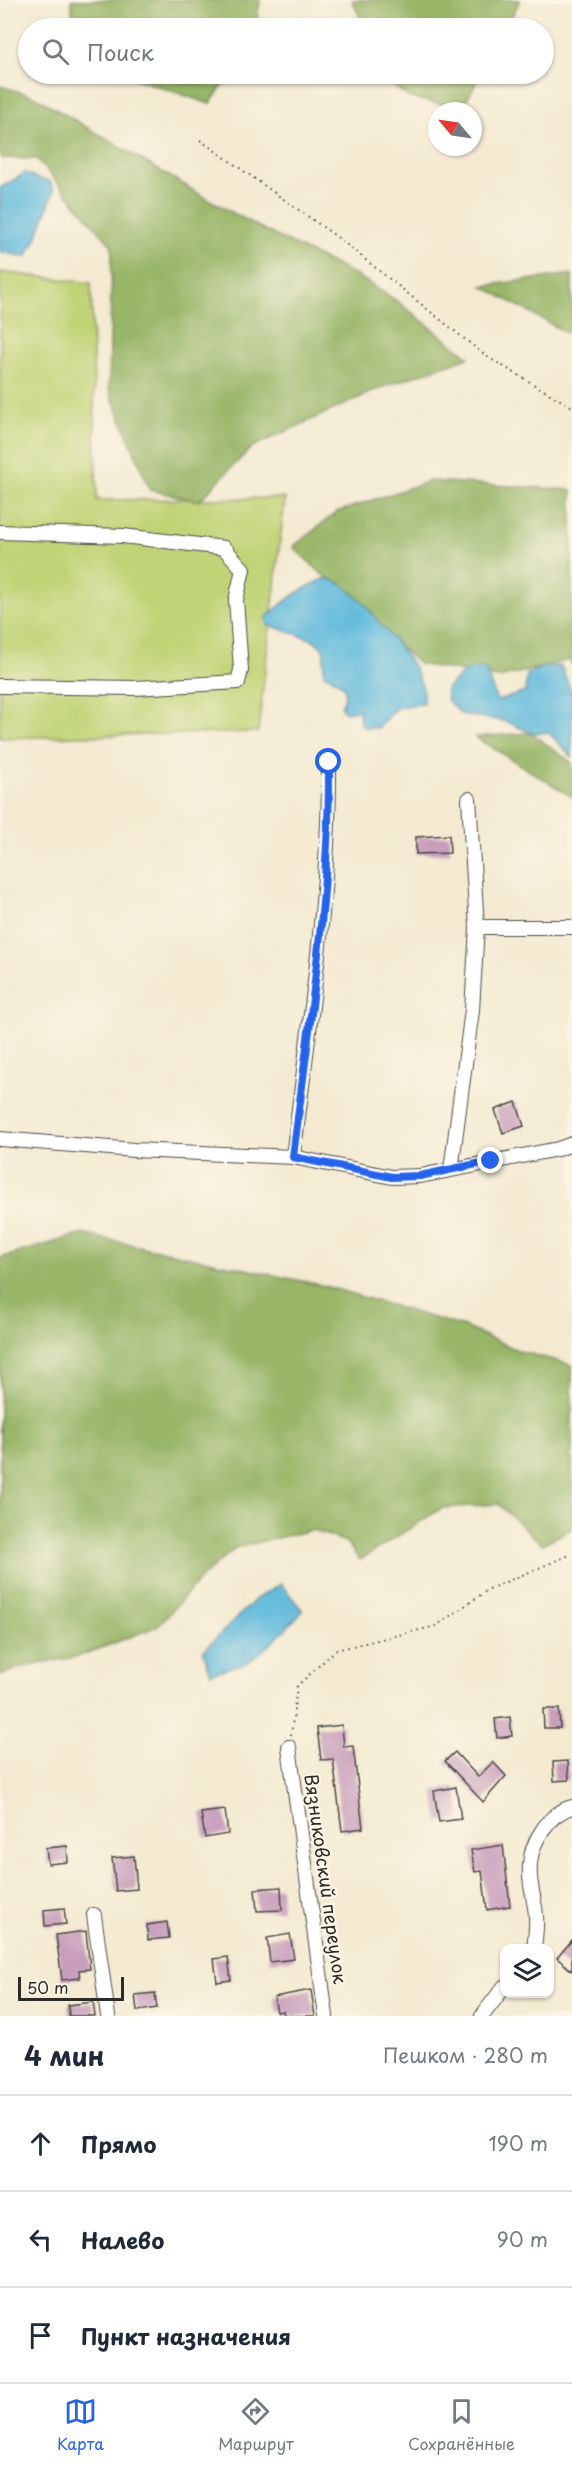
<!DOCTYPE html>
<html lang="ru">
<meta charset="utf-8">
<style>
:root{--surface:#fff;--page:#f2f2f3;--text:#1f2937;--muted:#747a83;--line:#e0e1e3;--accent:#2563eb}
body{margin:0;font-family:"Playpen Sans",sans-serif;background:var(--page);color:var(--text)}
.controls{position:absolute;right:18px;bottom:18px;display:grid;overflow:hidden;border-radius:12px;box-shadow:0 2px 4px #0004}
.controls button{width:54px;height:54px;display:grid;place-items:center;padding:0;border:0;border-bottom:2px solid var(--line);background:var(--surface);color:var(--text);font:30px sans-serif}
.compass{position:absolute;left:428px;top:102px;width:54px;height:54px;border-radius:50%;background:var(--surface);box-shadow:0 2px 4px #0004;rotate:299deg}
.scale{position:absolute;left:18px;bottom:15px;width:106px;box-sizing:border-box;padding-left:6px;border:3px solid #2b2b2b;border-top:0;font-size:16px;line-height:21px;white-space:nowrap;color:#2b2b2b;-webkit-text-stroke:4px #fcf5e5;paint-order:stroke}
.stop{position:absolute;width:18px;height:18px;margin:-14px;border:4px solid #2563eb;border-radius:50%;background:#fff}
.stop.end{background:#2563eb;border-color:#fff;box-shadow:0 2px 6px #0008}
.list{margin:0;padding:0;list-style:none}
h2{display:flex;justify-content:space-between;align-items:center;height:78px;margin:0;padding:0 24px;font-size:26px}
h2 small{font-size:20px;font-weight:400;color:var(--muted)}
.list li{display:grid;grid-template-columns:39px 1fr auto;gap:18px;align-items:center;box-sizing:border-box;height:96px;padding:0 24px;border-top:2px solid var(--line)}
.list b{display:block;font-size:22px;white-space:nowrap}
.list em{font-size:20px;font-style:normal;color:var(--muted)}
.icon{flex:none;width:33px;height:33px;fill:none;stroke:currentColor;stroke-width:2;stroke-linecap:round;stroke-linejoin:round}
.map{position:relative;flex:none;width:572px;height:2016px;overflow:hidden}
.search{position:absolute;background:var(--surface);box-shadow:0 2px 4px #0004;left:18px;right:18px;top:18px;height:66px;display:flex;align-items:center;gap:15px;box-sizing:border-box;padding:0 21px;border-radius:33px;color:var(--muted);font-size:22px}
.sheet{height:366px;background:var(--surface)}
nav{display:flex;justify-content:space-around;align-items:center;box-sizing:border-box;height:84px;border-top:2px solid var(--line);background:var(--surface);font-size:16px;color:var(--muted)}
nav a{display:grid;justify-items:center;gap:3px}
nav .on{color:var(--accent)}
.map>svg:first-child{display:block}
.green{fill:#c0d376;stroke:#767f50;stroke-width:1.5}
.forest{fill:#98b567;stroke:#627049;stroke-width:1.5}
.water{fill:#5fb9dc;stroke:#457284;stroke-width:1.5}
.building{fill:#c89ebc}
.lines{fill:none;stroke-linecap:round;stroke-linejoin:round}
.minor-casing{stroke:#494844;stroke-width:16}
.path{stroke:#494844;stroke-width:2;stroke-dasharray:1.5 4.5;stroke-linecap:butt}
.minor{stroke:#fff;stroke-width:14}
.route{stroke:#2563eb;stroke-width:8}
.labels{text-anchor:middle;stroke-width:4.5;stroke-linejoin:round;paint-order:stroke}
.street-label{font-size:18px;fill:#2b2b2b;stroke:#fcf5e5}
</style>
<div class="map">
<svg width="572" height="2016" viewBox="0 0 572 2016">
<rect width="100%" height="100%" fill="#fcf5e5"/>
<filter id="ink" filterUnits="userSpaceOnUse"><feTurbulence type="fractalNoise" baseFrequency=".0167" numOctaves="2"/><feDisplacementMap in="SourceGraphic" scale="12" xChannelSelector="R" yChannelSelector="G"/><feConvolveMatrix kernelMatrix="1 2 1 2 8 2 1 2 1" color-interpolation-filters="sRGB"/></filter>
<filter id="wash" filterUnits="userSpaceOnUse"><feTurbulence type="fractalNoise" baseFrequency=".008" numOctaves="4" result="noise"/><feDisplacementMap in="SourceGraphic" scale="24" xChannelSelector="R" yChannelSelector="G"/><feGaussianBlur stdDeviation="1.35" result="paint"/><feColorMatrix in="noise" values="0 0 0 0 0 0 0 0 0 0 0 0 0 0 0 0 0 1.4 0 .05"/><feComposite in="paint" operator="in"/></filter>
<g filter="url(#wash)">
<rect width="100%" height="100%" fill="#f4ead2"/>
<path class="green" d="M0 272 91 283 97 500 285 498 258 732 0 738Z"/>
<path class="forest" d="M71 0H260L256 28H74Z
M352 0H520L506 28H365Z
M122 74H230L210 104Z
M376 74H481L462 108 410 98Z
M0 86 34 96 206 198 270 233 354 274 397 301 469 357 380 388 252 447 199 501 150 490 109 390 112 246 37 159 0 158Z
M572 274V336L482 286Z
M430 481 572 490V664L569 660 499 678 419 664 293 547 337 512Z
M531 733 572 763V797L475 737Z
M82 1234 325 1286 464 1327 520 1351 572 1365V1529L542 1544 498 1504 442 1508 360 1560 346 1542 312 1530 237 1547 203 1576 158 1626 80 1656 18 1668 0 1676V1258Z"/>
<path class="water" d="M25 173 39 179 50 181 54 191 37 237 26 257 0 252V188Z
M327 578 340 583 363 602 402 650 415 669 423 689V703L396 708 378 728H366L360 723 359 710 344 712 341 707C350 686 344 683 324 674V650L314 640 268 625 266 618C284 600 304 587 327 578Z
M561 666 572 694V757L549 733H531L508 722 461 714 447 700 446 689 466 670 485 668 497 701 525 692 527 674 543 667Z
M281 1584 303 1611 273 1642 249 1662 211 1673 203 1651 257 1598Z"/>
<g id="blocks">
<path class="building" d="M449 835 450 853 416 854V837Z
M516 1102 524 1126 503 1133 495 1110Z
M543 1709H559L560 1728H544Z
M510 1717 512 1736 497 1738 495 1719Z
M342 1725 344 1747 353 1746 363 1828 342 1831 333 1759 321 1760 317 1728Z
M455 1752 478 1777 493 1762 506 1776 483 1802 445 1761Z
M568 1761 569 1780 554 1781 553 1762Z
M456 1787 461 1819 439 1822 434 1791Z
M225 1810 228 1834 205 1838 201 1813Z
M503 1845 510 1906 487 1910 482 1871 475 1872 471 1850Z
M67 1846 68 1862 48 1864 46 1848Z
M134 1856 137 1889 116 1891 112 1858Z
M281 1887 282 1910 257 1911 255 1889Z
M64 1908 66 1924 45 1926 44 1910Z
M167 1922 169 1938 148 1940 147 1925Z
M86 1931 90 1969 79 1970 80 1978 62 1980 56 1935Z
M290 1934 294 1959 270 1962 267 1938Z
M572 1940V1971L557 1958Z
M228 1957 231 1980 217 1982 214 1959Z
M311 1990 315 2016H284L283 2011 277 2012 274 1997Z
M155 1993 157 2008 137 2011 135 1995Z
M93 2002 95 2016H69L68 2005Z"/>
</g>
</g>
<g filter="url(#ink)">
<use href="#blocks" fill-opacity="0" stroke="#494844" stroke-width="1.5"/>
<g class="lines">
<defs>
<path id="minor" d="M0 532 123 536 224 548 243 569 236 600 241 670 238 682 136 688 0 686
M477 927H572
M0 1139 134 1150 293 1157 392 1177 420 1176 558 1149 572 1144
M293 1157C309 1026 330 895 329 762
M451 1170 472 1010 477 927 469 799
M289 1747 326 2016
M94 1915 108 2016
M534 1948C535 1938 537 1927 536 1916 535 1899 528 1882 530 1865 531 1842 549 1813 572 1807
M482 2016 504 1987"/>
</defs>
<use href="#minor" class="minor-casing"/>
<path class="path" d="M200 140 337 237 486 356 572 407
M291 1735 297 1686 336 1650 436 1626 489 1589 572 1554"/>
<use href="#minor" class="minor"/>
</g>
</g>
<g class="lines" filter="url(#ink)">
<path class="route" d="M329 762C330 895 309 1026 293 1157L392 1177 420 1176 491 1161"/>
</g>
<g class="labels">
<g class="street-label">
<text transform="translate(325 1879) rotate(82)" y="6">Вязниковский переулок</text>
</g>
</g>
</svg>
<div class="controls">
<button><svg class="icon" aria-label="layers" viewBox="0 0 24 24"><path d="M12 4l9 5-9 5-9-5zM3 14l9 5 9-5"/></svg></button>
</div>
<svg class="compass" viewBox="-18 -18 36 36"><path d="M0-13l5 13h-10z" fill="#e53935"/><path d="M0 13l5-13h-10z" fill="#747a83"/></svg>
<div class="scale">50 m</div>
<div class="stop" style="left:329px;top:762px"></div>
<div class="stop end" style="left:491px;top:1161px"></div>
<div class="search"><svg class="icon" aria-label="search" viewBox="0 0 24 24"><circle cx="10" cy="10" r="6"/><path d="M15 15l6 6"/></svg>Поиск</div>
</div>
<section class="sheet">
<h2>4 мин<small>Пешком · 280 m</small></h2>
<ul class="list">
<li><svg class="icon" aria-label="ahead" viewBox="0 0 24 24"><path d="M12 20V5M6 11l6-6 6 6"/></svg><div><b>Прямо</b></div><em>190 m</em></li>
<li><svg class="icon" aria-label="left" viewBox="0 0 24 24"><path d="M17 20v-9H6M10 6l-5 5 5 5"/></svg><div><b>Налево</b></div><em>90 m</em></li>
<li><svg class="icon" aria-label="arrive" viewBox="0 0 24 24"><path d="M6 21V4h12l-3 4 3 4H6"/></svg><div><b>Пункт назначения</b></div></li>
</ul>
</section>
<nav>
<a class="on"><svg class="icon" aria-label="map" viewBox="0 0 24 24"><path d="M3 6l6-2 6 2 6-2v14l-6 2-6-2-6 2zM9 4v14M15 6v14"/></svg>Карта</a>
<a><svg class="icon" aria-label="directions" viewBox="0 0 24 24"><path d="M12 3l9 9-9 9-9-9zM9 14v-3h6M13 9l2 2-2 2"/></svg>Маршрут</a>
<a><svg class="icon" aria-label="saved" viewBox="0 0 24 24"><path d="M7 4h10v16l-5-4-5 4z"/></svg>Сохранённые</a>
</nav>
